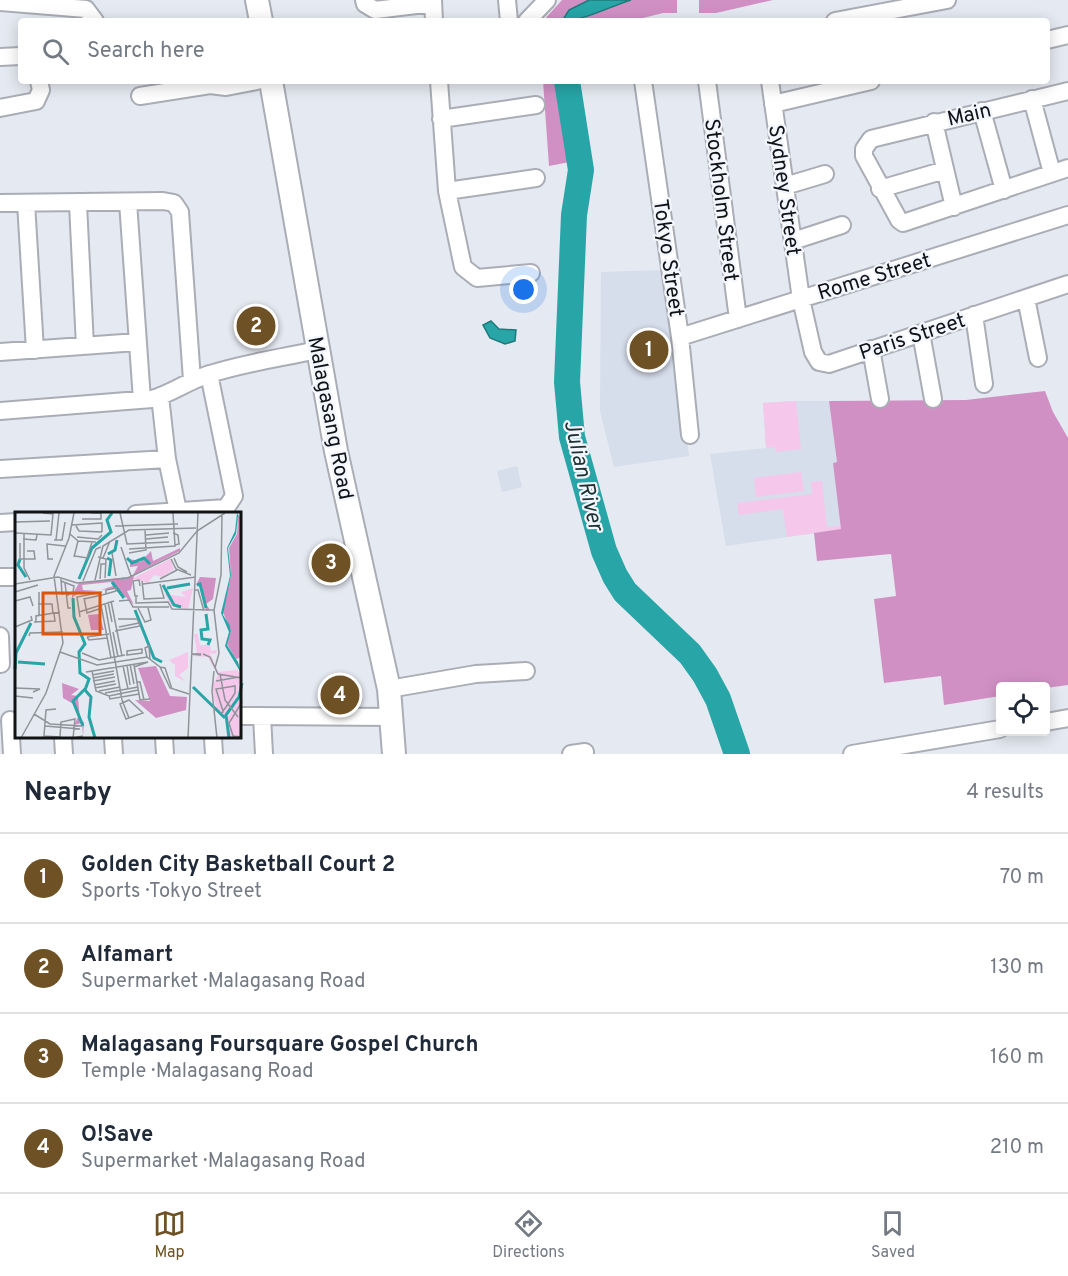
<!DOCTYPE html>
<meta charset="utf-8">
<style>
:root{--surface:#fff;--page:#f6f6f7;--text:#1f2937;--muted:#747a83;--line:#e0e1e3;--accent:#6e5225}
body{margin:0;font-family:Overpass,sans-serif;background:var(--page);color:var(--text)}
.controls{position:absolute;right:18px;bottom:18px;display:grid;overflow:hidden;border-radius:6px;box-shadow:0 3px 15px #0003}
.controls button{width:54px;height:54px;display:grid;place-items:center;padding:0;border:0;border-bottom:2px solid var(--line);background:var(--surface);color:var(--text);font:30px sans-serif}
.you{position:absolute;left:524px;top:290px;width:21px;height:21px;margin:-15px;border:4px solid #fff;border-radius:50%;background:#1a73e8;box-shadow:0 0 0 9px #1a73e833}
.badge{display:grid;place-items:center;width:39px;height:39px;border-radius:50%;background:var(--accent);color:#fff;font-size:20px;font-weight:700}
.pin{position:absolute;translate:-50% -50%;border:3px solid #fff;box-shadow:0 2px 6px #0006}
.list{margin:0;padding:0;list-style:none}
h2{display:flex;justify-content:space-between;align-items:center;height:78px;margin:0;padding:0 24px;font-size:26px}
h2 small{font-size:20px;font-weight:400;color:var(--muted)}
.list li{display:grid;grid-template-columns:39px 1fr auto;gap:18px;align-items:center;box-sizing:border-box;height:90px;padding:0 24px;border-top:2px solid var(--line)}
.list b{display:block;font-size:22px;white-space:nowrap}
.list p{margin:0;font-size:20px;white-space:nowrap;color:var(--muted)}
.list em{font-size:20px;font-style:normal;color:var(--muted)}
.icon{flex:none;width:33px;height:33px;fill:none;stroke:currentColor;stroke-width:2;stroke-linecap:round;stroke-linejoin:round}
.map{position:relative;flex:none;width:1068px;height:754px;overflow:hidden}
.search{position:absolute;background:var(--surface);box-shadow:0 3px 15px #0003;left:18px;right:18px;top:18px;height:66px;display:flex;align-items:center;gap:15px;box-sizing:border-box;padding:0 21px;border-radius:6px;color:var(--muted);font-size:22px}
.sheet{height:438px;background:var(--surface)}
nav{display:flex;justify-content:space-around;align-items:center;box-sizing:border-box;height:84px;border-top:2px solid var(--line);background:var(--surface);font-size:16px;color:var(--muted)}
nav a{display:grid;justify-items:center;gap:3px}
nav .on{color:var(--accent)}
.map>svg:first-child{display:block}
.built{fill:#d6ddeb}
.green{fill:#f5c7eb}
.forest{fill:#d190c4}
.water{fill:#27a5a7;stroke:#20797b;stroke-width:1.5}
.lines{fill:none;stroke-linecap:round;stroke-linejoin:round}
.river{stroke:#27a5a7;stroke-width:26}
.minor-casing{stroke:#aaadb5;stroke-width:20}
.secondary-casing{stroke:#aaadb5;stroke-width:26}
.minor{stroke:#fff;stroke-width:16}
.secondary{stroke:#fff;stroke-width:22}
.labels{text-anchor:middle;stroke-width:4.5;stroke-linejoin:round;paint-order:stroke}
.street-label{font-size:21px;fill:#111214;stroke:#f3f6fe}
.water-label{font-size:22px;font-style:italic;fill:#1c3131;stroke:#f3f6fe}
.inset-river{fill:none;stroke:#27a5a7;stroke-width:3}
.inset-road{fill:none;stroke:#909399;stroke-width:1.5}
.view{fill:#dd550c;fill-opacity:0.15;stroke:#dd550c;stroke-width:3}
.inset-edge{fill:none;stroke:#111214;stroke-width:3}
</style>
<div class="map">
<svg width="1068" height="754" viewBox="0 0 1068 754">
<rect width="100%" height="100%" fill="#e5e9f1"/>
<path class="built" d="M665 270 689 456 614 467 600 411 601 272Z
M793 401H829L837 462 833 463 842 529 726 546 710 454 766 448 763 403Z
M517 466 522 487 502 492 497 471Z"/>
<path class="green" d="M796 401 801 449 776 452 775 447 766 448 763 403Z
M801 472 804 491 756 497 754 478Z
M822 481 827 527 841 526 842 529 787 537 783 509 739 515 737 503 812 494 811 482Z"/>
<path class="forest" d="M562 0H589L570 10 562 21H543Z
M631 0H677V13H663L631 21H580L590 13Z
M699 0H773L716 13H699Z
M543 81H560L575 161 549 166Z
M1045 391 1053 412 1068 438V685L1046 688 1000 686V696L944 705 941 676 884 683 874 599 896 596 891 554 817 561 814 533 841 529 833 463 837 462 829 401 966 400Z"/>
<path class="water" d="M589 0H631C609 7 583 21 562 21L569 10Z
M560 81H572L585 119 587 172H575Z
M491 321 499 329 516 330 515 341 505 344 490 338 483 325Z"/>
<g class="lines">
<path class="river" d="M567 81 581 170 574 215 567 382 572 437 604 551 615 576 625 592 690 654 705 675 718 699 737 754"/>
<defs>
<path id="minor" d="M364 0 365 4 375 10 433 3
M433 0 434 21
M507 0 509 21
M0 2 86 9 95 21
M527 21 547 0
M835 21 947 0
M1047 40 1068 35
M0 57 21 56
M439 81 447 191 463 267 477 278 531 273
M643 81 680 337 690 435
M707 81 738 319
M770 81 801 299 813 352 819 362 829 364 1068 284
M1068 91 871 139 864 149V156L899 220 903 223 1068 168
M140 96 210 85 226 87 257 81
M1032 99 1052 173
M773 104 871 81
M0 108 36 101 41 90 39 81
M982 111 1004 190
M441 119 536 105
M934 122 954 207
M785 186 825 174
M880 189 945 170
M447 191 536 178
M128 202 142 400
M0 203 163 201 174 203 180 212 192 380
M26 203 35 350
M78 204 85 346
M793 241 842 225
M1026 298 1038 358
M974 315 984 384
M921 333 933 399
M680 337 1068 215
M871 349 880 399
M0 352 137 342
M160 396 167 459 178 511
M0 411 152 399C172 393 188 381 207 375 243 363 281 358 317 350
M0 469 167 459
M136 514 226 508 234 496 209 374
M0 523 16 522
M0 577H16
M0 636 1 664
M389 689 476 674 526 671
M240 716 393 717
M262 716 264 754
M10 720 12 754
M1046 722 1068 718
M63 738 64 754
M113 738 114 754
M164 738 165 754
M213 738 214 754
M571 754 585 752
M852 754 1000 729"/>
<path id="secondary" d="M257 0 261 21
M271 81 336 451 389 689 394 754"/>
</defs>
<use href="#minor" class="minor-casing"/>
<use href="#secondary" class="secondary-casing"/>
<use href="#minor" class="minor"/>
<use href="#secondary" class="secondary"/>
</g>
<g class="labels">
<g class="street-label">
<text transform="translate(969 114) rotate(-13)" y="7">Main</text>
<text transform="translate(785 190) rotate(82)" y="7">Sydney Street</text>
<text transform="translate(722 200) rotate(83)" y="7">Stockholm Street</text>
<text transform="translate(669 258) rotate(82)" y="7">Tokyo Street</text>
<text transform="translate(874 276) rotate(-17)" y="7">Rome Street</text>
<text transform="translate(912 336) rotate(-18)" y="7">Paris Street</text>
<text transform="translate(331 418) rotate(79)" y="7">Malagasang Road</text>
</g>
<g class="water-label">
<text transform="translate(585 475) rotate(77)" y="8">Julian River</text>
</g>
</g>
<g transform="translate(15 512)">
<rect width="226" height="226" fill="#e5e9f1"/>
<path d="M155 47 159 57 147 65 139 63 133 71 117 67ZM178 76 173 97 156 94 150 82 171 85 166 80ZM179 122H183L185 133H195L196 139 202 138 201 142 195 141 203 160 222 158 225 161 223 182 216 193 218 195 225 184 226 176V226H216L212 221V207L217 198 215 195 208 205 201 196 197 174 203 163 193 145 177 144 182 140ZM173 140V156L164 163 171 170 160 164V153L154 148Z" fill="#f5c7eb"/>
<path d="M223 4 227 7V145L221 147 212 132 216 119 208 100 216 63 214 36 222 22ZM165 36V39L118 63 123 54 115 55V47L125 50 136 39 138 49ZM119 64 116 78 112 79 119 93 101 76 86 78 98 74 96 70 67 73 68 78 84 79 65 80 58 85 57 90V83L64 71ZM185 65 201 66 198 87 191 92 195 98 191 99 185 73H181ZM84 102 89 118H76L73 103ZM141 154 155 184 172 185 171 198 141 206 120 188 135 189 123 156ZM47 171 64 177 56 183 63 184 65 209 69 210 68 224 67 211 59 213 64 203 60 193 48 186Z" fill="#d190c4"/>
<path d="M222 1 226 7 223 4 221 22 213 36 216 63 208 103 214 112 216 119 212 133 223 150 226 161 210 134 214 120 206 101 215 64 212 36 220 19Z" fill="#27a5a7"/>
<path class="inset-river" d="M93 42 100 38 102 28M92 46 96 48 94 64M112 46 117 51 129 46 135 52M5 47 3 53 11 65M64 67 77 36 96 20 92 8 97 1M97 70 109 86M148 73 159 93 166 95M182 73 185 72 191 96M152 76 175 72M58 86 59 105 70 132 64 140 65 161 74 167 70 178 76 185 74 205 80 226M120 98 139 146 147 150M191 102 193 117 186 118 187 127 195 128 193 133M3 150 30 152M0 157 1 141 16 111M178 175 210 206M68 214 58 189 70 177M214 226 211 203 224 185 227 171"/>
<path class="inset-road" d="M105 1 112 32 154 30M67 7H86V1H76M0 10 35 9M57 13 87 11V20M61 14 64 19 87 20M100 14 163 12M1 21 36 23 38 2 28 1M158 21 163 23 164 32 160 33M9 22V56L15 68M55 22 63 29 59 45M131 23 154 21M62 25 83 27 87 23M8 27 21 28 22 23M131 27 153 25M39 28H47L50 10M41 28 44 1M63 29 81 30M5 31V47H20L19 39H12M106 35 116 64M114 37 160 34 158 1M97 41 101 64M114 41 131 38 130 18M60 44 72 46 77 30M83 45 91 47 90 66M88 46 95 29M159 46 163 55 172 60M38 47H33L32 32 50 34M156 47 161 57 176 63M46 67 47 82 51 81M85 67 86 52H90M145 67 162 58M80 68 88 34 114 18 181 16M46 69 59 74 58 80 51 84M68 69 81 37 86 35M127 69 129 87 149 86 145 72M50 71 53 96H56M0 72 43 65 62 71 113 66 164 41 182 19 210 1M128 72 181 65M179 78H183L189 99M0 80 23 73M123 84H120L118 69 124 68 125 74M121 85V91L153 90 157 97 199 98M69 86 72 101 87 96M69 87 91 82 101 79V76L91 78V82M0 89 15 85 18 94M96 89 107 144M104 89 114 88 118 95H154M93 90 97 110M23 92H37L38 102M90 92 107 188 114 206M86 93 96 146M123 96 130 110 136 108 133 96M64 100 99 89M24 104V80M65 105 62 85 87 80M103 107H122L124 111M19 110 40 109 39 102M21 110V104L45 100M0 115 17 108 16 104M104 115 124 111M100 119 125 114 124 111M98 120 103 145M14 124 15 121 48 120M72 125 94 122M72 125 74 128 92 126M45 140 82 153 132 145 145 155 155 176 174 182M67 141 84 148 110 143M188 142 195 145 203 162 227 166M111 143H112L127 141V137L112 139V143M186 143 176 142H186M132 145 130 136 134 134 135 147M115 152 119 172M112 153 115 173M119 153 125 188 135 187M108 154 113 177M145 155 150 156 157 177M200 156 204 141 199 98 206 63 207 2M77 159 81 179 94 184 123 178M199 159 197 179 202 226M71 160 133 150 119 155M205 162 210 188 223 205M77 163 99 159M78 166 99 162M78 169 100 165M201 169 224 165M122 170H125L129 188M79 173 100 169M0 176 25 177 18 180M80 176 101 172M84 179 105 175M90 181 123 175M0 184 18 186M94 184 95 187 124 182M114 188 128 201 111 207 105 192ZM227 190 214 211 218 224 227 225M41 197 31 198 29 224 45 225 46 210 60 207 58 226 68 224M206 201 208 200V199L211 195 220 181V174L201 177 208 199M19 202 35 212 67 214M30 214 65 217M6 226 31 181 48 131 39 64 54 26 59 1M173 226 183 1"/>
<path class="view" d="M28 81H85V122H28Z"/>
<rect width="226" height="226" class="inset-edge"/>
</g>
</svg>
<div class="controls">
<button><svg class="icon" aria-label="locate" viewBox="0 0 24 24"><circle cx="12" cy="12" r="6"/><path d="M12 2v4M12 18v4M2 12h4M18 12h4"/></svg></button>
</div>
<div class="you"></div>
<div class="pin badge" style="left:649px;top:350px">1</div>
<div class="pin badge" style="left:256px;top:326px">2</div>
<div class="pin badge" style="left:331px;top:563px">3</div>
<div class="pin badge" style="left:340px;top:695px">4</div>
<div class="search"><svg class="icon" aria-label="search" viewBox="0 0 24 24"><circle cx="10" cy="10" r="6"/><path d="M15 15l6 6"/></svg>Search here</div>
</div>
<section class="sheet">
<h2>Nearby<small>4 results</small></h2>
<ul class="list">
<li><span class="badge">1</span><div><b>Golden City Basketball Court 2</b><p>Sports · Tokyo Street</p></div><em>70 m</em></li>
<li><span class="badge">2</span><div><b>Alfamart</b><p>Supermarket · Malagasang Road</p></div><em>130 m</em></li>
<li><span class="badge">3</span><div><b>Malagasang Foursquare Gospel Church</b><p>Temple · Malagasang Road</p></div><em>160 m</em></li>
<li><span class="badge">4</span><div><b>O!Save</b><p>Supermarket · Malagasang Road</p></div><em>210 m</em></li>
</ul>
</section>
<nav>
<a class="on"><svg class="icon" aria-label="map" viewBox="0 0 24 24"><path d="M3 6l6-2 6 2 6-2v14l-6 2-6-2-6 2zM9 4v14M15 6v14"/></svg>Map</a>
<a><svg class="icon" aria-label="directions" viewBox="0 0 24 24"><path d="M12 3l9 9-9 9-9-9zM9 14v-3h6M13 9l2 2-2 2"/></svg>Directions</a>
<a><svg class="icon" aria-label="saved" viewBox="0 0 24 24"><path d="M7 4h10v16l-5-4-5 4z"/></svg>Saved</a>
</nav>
